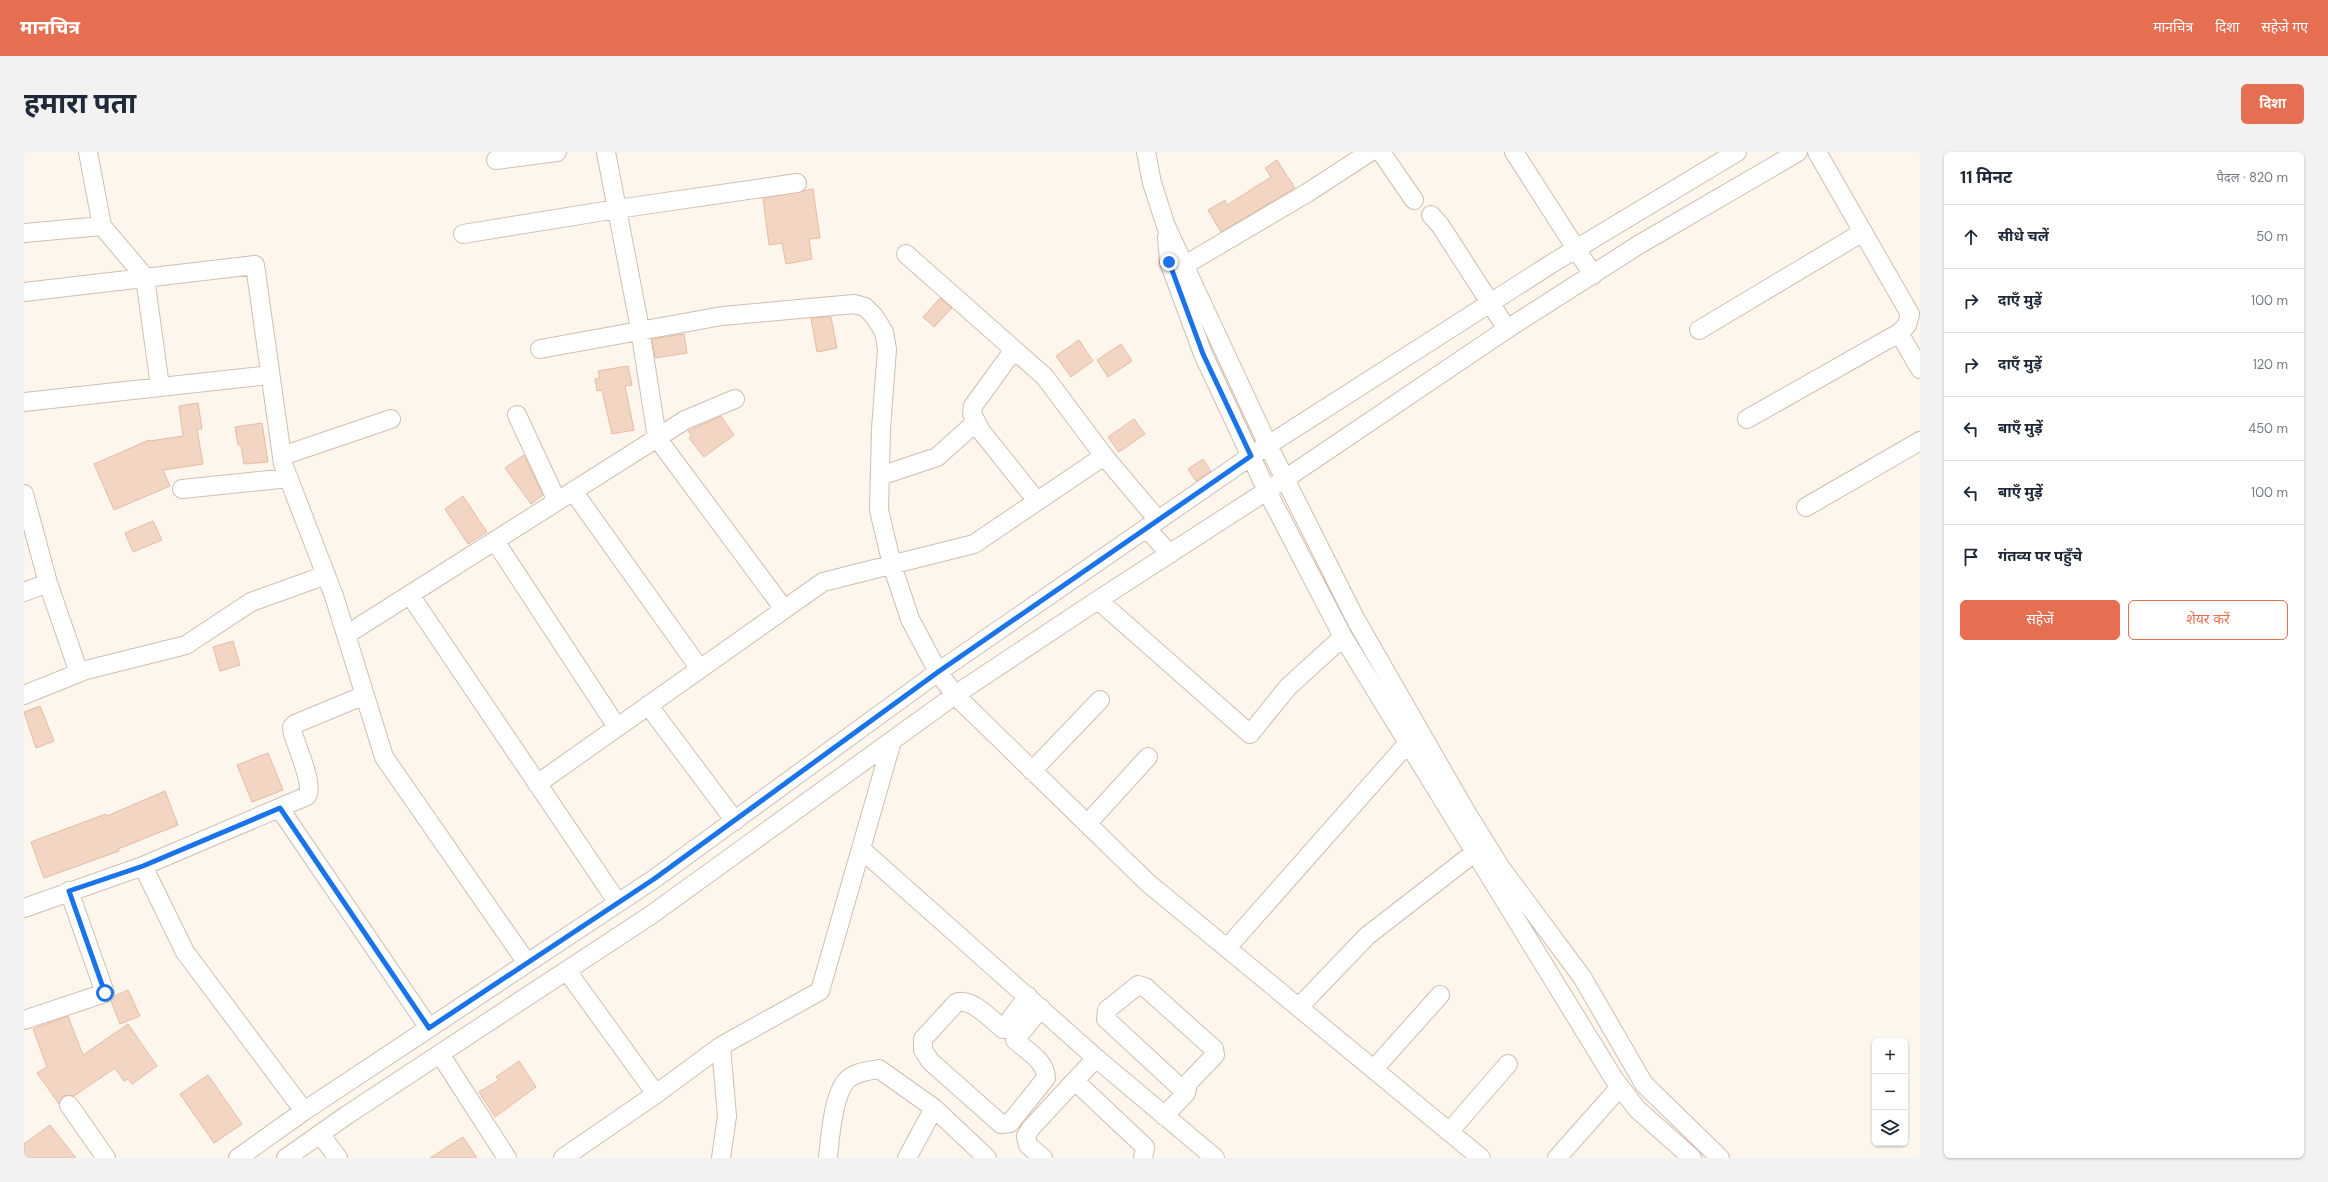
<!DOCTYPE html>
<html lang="hi">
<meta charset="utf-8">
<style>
:root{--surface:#fff;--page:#f2f2f3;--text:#1f2937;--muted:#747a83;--line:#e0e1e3;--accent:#e76f51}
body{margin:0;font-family:"DM Sans","Noto Sans Devanagari",sans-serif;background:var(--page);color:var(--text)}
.controls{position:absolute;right:12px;bottom:12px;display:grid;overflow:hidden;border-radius:6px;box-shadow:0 1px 3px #0004}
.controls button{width:36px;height:36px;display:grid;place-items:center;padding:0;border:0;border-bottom:1px solid var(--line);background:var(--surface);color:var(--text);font:20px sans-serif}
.stop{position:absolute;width:12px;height:12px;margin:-9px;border:3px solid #1a73e8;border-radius:50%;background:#fff}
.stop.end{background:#1a73e8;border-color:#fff;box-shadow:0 1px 4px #0008}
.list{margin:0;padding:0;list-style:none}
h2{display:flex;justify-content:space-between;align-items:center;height:52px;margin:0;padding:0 16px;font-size:17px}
h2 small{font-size:13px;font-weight:400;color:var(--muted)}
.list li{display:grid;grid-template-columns:26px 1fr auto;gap:12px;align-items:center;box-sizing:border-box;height:64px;padding:0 16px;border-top:1px solid var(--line)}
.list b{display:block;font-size:15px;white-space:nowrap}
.list em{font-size:13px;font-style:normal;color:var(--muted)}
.actions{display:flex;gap:8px;padding:12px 16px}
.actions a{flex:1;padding:9px 0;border:1px solid var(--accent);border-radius:6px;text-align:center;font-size:14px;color:var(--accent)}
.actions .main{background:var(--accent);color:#fff}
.icon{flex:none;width:22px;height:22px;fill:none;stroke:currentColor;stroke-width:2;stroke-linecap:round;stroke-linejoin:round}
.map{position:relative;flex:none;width:1896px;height:1006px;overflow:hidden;border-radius:6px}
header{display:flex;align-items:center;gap:24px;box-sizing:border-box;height:56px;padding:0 20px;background:var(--accent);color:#fff}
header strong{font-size:19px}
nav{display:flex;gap:22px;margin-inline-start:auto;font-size:14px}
.intro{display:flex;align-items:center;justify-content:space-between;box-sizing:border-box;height:96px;padding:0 24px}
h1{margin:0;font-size:28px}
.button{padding:10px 18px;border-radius:6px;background:var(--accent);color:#fff;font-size:14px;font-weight:700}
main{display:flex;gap:24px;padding:0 24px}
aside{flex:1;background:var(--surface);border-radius:6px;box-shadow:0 1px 3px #0004}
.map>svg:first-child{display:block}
.building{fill:#f3d5c3;stroke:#e6bba3}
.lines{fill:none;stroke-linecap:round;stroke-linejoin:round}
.minor-casing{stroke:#d1beb0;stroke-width:20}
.minor{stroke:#fff;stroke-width:18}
.route{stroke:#1a73e8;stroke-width:5}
</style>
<header>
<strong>मानचित्र</strong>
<nav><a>मानचित्र</a><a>दिशा</a><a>सहेजे गए</a></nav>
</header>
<div class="intro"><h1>हमारा पता</h1><a class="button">दिशा</a></div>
<main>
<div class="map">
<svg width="1896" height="1006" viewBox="0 0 1896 1006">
<rect width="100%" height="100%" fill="#fdf6ec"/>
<path class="building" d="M1253 8 1271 36 1197 80 1184 58 1201 48 1203 53 1247 25 1241 16Z
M789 37 796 86 785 87 788 107 762 112 758 91 745 93 739 46Z
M916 146 928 156 910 175 899 165Z
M807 165 813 196 793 200 787 166Z
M660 182 663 201 631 206 628 187Z
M1055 188 1069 209 1047 225 1032 204Z
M1097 192 1108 209 1084 225 1073 208Z
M604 214 608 233 601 234 610 278 588 282 578 238 573 239 571 227 576 226 574 219Z
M174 251 178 277H173L179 312 139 318 146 334 90 358 70 312 125 288 126 289 159 284 155 254Z
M697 264 710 283 680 305 665 286 668 284 664 279Z
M1110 267 1121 282 1095 300 1084 285Z
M238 271 244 310 220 312 217 293H214L211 275Z
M500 303 519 343 507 352 481 316Z
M1179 307 1187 319 1172 329 1164 317Z
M439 344 463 380 444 392 421 357Z
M129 369 138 388 109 400 101 381Z
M209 489 216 513 196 519 189 495Z
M16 554 30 589 12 596 0 560Z
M244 601 259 638 228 650 213 613Z
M141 639 154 673 94 697 95 699 20 726 7 690 68 667 82 662 83 664Z
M104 838 116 864 96 872 87 849 91 844Z
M44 864 59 903 104 872 133 914 108 932 104 927 100 929 91 916 50 944H39L35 952 13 921 23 915 9 877Z
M495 909 512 935 471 965 455 940 475 928 472 925Z
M184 923 218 972 190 991 156 942Z
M26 973 52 1006H0V992Z
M439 985 453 1006H406Z"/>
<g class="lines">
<defs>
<path id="minor" d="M64 0 78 74 121 125 136 235
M1122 0 1128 31 1142 74 1244 293 1332 468 1441 658 1477 716 1558 825 1620 932 1696 1006
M1357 0 1390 48
M1490 0 1569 123
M1793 0 1886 162 1883 173 1875 181 1896 217
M472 8 533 0
M1407 63 1416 73 1483 177
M0 81 78 74
M439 82 593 57 773 31
M1143 85 1145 110 1179 202 1243 339 1319 485 1590 927 1613 957 1668 1006
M882 102 1021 225 1080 304 1134 368
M1161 113 1283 41 1346 0
M0 140 231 113 259 312 310 444 360 605 503 811
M1675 178 1839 80
M516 197 698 164 830 152 841 155 850 164 860 180 863 197 857 277 855 358 868 413 886 467 914 520 931 543 1124 731 1457 1006
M989 199 949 254 948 262 957 279 1013 349
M711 247 661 268 633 286 760 457
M0 250 246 223
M493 263 533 349
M1723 267 1875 181
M258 304 367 267
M856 324 913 305 951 271
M158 337 265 326
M549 339 676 517
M0 342 24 431 55 521
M1782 355 1896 289
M1122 376 1146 402
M471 389 593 575
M0 440 24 431
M386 443 594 751
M1074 448 1226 582 1264 535 1319 485
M322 483 633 286 616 177 582 0
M0 543 62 518 162 493 227 450 302 423
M624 553 711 669
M1008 619 1076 548
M513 632 799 430 950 392 1080 304
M256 657 405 876
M1063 672 1124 605
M837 697 1072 906 1191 1006
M119 714 161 800 280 959
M0 756 119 714 283 644C290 633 273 595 269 582L268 575 271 572 341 543
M1203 796 1383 592
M543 819 632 942
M1004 844 979 877C968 868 946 844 932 851L899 887V898L906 909 977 972 986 971 1022 926C1022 909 1003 899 991 888L1017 856
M1275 855 1343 784 1450 701
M0 868 81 841 45 739
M697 894 703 964 697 1006
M416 902 483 1006
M1350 917 1416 843
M1051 929 1121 995 1119 1006
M45 953 82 1006
M1140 964 1162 941 1164 931 1191 903 1190 897 1121 835 1114 833 1083 858 1082 867 1162 941
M1425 980 1484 912
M296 982 314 1006
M214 1006 280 959 630 727 914 520 1227 304 1527 112 1713 0
M262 1006 323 963 627 763 931 543 1074 448 1261 327 1483 177 1616 92 1774 0
M539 1006 632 942 697 894 796 839 868 589
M804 1006C806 986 809 943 823 928 831 920 845 919 855 917L910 956 963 1006
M883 1006 910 956
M1019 1006 1004 993 1002 984 1007 976 1072 906
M1533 1006 1596 935"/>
</defs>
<use href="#minor" class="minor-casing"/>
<use href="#minor" class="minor"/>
</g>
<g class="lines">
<path class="route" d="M81 841 45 739 119 714 256 656 405 876 630 727 914 520 1227 304 1179 202 1145 110"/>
</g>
</svg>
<div class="controls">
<button>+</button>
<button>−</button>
<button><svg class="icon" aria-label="layers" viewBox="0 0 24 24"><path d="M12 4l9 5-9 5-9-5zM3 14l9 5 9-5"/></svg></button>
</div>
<div class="stop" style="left:81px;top:841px"></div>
<div class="stop end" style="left:1145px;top:110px"></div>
</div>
<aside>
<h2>11 मिनट<small>पैदल · 820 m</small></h2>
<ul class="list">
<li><svg class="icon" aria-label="ahead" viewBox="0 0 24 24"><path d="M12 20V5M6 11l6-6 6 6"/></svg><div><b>सीधे चलें</b></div><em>50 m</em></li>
<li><svg class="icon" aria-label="right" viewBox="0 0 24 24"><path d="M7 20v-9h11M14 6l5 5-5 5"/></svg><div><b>दाएँ मुड़ें</b></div><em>100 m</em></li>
<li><svg class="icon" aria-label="right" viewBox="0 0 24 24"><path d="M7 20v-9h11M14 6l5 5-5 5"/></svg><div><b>दाएँ मुड़ें</b></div><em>120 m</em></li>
<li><svg class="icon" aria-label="left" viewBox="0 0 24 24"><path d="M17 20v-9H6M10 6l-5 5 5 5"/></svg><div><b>बाएँ मुड़ें</b></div><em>450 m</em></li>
<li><svg class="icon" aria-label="left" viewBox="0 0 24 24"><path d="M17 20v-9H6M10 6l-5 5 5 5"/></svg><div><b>बाएँ मुड़ें</b></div><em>100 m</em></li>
<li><svg class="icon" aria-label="arrive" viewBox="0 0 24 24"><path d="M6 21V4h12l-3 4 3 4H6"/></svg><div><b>गंतव्य पर पहुँचे</b></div></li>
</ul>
<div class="actions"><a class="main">सहेजें</a><a>शेयर करें</a></div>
</aside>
</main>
